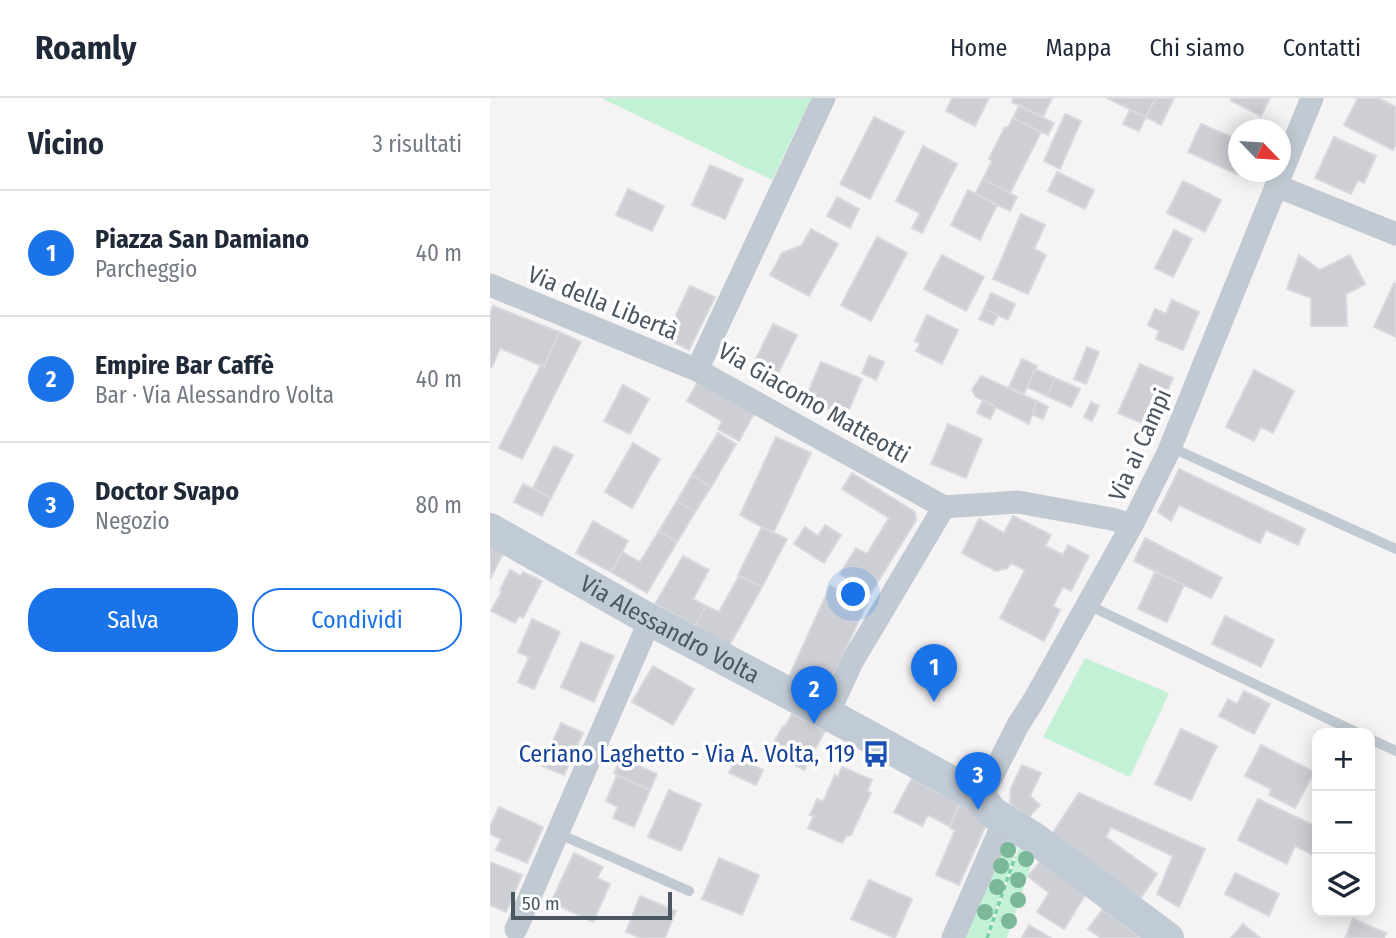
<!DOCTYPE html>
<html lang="it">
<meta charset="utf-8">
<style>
:root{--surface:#fff;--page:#f6f6f7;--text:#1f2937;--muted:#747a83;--line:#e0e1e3;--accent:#1a73e8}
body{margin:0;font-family:"Fira Sans Condensed",sans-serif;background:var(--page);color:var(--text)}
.controls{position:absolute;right:21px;bottom:21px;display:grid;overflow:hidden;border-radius:14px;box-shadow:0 4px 18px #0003}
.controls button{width:63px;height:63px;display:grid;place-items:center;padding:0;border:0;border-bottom:2px solid var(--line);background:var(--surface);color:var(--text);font:35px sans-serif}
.compass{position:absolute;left:738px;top:21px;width:63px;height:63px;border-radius:50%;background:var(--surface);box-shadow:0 4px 18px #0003;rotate:115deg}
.scale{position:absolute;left:21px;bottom:18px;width:161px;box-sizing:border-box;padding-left:7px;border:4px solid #4a5661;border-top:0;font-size:19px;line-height:24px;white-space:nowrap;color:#4a5661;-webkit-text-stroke:5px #fff;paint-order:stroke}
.you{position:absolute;left:364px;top:497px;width:24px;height:24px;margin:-18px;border:5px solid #fff;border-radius:50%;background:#1a73e8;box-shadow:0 0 0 10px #1a73e833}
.badge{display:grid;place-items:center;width:46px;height:46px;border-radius:50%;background:var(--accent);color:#fff;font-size:23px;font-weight:700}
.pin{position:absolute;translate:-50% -58px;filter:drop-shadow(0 2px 4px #0008)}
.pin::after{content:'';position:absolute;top:37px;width:24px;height:21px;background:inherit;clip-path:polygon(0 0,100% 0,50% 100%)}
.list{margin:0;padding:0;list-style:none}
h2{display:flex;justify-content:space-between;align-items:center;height:91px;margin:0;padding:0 28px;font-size:30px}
h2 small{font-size:23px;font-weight:400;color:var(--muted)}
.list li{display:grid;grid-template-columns:46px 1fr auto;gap:21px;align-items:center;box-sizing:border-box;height:126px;padding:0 28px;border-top:2px solid var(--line)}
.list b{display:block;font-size:26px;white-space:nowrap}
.list p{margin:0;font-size:23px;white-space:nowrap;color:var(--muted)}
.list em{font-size:23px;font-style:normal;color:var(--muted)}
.actions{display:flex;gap:14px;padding:21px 28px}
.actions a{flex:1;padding:16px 0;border:2px solid var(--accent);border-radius:28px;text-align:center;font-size:24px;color:var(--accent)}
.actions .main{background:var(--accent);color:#fff}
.icon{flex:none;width:38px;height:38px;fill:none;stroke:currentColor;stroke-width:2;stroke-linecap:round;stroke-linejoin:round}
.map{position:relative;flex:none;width:906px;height:840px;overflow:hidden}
header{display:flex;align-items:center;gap:42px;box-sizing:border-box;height:98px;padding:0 35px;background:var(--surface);border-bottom:2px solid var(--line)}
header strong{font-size:33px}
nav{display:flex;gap:38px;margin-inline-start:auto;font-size:24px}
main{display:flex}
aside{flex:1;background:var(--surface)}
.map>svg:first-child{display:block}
.green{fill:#c3f1d5}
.building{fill:#cdcfd5;stroke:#d7d9de;stroke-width:2}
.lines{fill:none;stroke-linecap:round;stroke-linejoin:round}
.path{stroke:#7ad0a6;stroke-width:3.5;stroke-dasharray:5 3.5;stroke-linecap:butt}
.lane{stroke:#c1cad2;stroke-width:10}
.street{stroke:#c1cad2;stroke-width:23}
.secondary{stroke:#c1cbd6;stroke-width:32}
.tree{fill:#7bb799}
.labels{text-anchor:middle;stroke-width:7;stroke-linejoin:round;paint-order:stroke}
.street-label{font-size:24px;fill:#4a5661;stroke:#fff}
.transit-label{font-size:24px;fill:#164399;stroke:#fff;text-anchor:end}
</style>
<header>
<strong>Roamly</strong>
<nav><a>Home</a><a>Mappa</a><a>Chi siamo</a><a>Contatti</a></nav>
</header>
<main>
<aside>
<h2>Vicino<small>3 risultati</small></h2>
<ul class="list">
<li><span class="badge">1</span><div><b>Piazza San Damiano</b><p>Parcheggio</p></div><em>40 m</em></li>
<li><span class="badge">2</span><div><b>Empire Bar Caffè</b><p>Bar · Via Alessandro Volta</p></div><em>40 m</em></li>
<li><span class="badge">3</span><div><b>Doctor Svapo</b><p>Negozio</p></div><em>80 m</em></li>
</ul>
<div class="actions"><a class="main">Salva</a><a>Condividi</a></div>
</aside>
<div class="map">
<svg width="906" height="840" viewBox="0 0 906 840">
<rect width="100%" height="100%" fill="#f5f3f3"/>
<path class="green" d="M111 0H321L282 82Z
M595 560 679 595 640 679 553 639Z
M515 741 528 747 496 840H471Z
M530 748 545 755 517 840H498Z"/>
<path class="building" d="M462 0H499L485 28 456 13Z
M524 0H562L553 19 522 4Z
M617 0H666L656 19Z
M666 0H684L671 27 656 19Z
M742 0H780L771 18 741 3Z
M868 0H888L906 9V45L903 52 854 27Z
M529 8 564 25 558 37 523 20Z
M640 12 656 19 649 33 633 26Z
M575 16 591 23 570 71 554 63Z
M384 19 414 34 380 101 350 86Z
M523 20 551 34 520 95 493 81 502 63 499 61 515 29 518 30Z
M711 26 748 42V72L747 76 698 54Z
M844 39 886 58 874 85 868 82 861 96 825 80Z
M433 48 467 66 432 135 422 130 430 115 406 103Z
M220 67 253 81 235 121 202 107Z
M567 74 604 92 595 111 558 93Z
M493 81 527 99 520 113 485 96Z
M693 83 731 102 715 134 677 115Z
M138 91 174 108 162 133 126 117Z
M478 92 507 107 490 142 461 127Z
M347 99 369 111 360 130 337 118Z
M531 116 555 127 544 151 556 157 538 196 503 181Z
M321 131 348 146 319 198 280 177 292 155 312 147Z
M684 132 702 141 683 179 665 170Z
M387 139 417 155 381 223 351 207Z
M452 157 494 179 476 213 434 191Z
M809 157 830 172 860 157 875 186 856 196 857 228H821V200L797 191Z
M904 185 906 186V239L884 229Z
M200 188 225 199 199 252 175 240Z
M501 195 525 206 518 222 494 211Z
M682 202 709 214 693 252 666 241 669 233 658 227 665 211 676 216Z
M3 208 69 234 54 269 10 250 2 269H0V215Z
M494 211 508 217 503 227 489 221Z
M437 217 468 232 452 266 426 253 430 245 425 243Z
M283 226 307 237 288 276 264 265Z
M69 234 91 244 32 361 9 350 51 267 54 269Z
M597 249 609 254 596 286 584 281Z
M379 258 394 264 386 282 372 275Z
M532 261 547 268 534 296 519 289Z
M331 264 372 281 356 319 315 302Z
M650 266 683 280 661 329 628 315Z
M545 271 565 280 557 298 537 289Z
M764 272 804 293 783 335 771 329 764 343 736 329Z
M491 278 547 303 539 326 486 299 482 292Z
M565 280 590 291 581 309 557 298Z
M208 284 264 316 249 343 228 331 232 323 197 303Z
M133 287 159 301 140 336 114 323Z
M493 302 506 309 500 321 487 315Z
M547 303 558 309 553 321 543 317Z
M601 304 609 308 602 323 594 319Z
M458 326 492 341 476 380 441 366Z
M228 335 246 346 221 389 202 377Z
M286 339 321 355 283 435 250 417Z
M143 345 170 361 142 410 115 394Z
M64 348 83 357 61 400 43 390Z
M689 371 815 431 808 447 776 432 770 445 689 407 681 423 668 414Z
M362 375 425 414 426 422 381 495 350 476 366 450 377 456 399 420 352 391Z
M202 377 221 389 205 414 187 403Z
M33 386 61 400 52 418 24 404Z
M187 403 205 414 187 444 169 433Z
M523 418 561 437 555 448 573 457 578 447 599 458 581 493 573 489 563 508 570 512 554 543 510 520 535 472 521 465 518 470 506 473 472 455 489 421 514 435Z
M103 423 138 443 121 474 86 455Z
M335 427 351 437 334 465 304 446 315 429 328 438Z
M272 429 297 441 272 489 248 477Z
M169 433 187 444 157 495 121 474 132 454 150 464Z
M655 440 732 480 721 500 644 463Z
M0 444 15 452 0 481Z
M193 458 219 472 203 501 216 508 205 528 165 506Z
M20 472 31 478 33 474 52 483 33 520 29 518 25 525 1 513 12 493 10 492Z
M665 474 694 487 677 524 648 511Z
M249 478 272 489 239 548 205 528 216 508 229 514Z
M340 488 377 505 334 598 298 581Z
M735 518 784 542 771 569 722 546Z
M42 521 70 534 44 591 28 584 39 559 28 554Z
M91 544 124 558 104 604 71 589Z
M163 568 204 591 183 627 142 604Z
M754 593 780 606 764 636 729 618 738 601 747 606Z
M302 616 335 633 314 672 279 653 293 628 295 629Z
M71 625 93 635 74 677 52 668Z
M691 631 727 648 701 702 665 686Z
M771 647 824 674 805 710 779 697 781 691 755 678Z
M131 660 167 676 160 692 124 675Z
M246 660 273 672 266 687 239 675Z
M532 667 551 675 540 698 539 697 550 707 538 720 520 705 521 690Z
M352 669 382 682 377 693 381 695 361 737 356 738 352 745 318 730 324 718 320 717 327 701 333 704 345 677 348 679Z
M127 677 160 692 144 729 123 720 128 709 116 703Z
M422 680 470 706 459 728 438 717 432 728 404 714Z
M179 692 211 706 191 753 158 739Z
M589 695 715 751 689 809 667 796 683 758 621 729 616 739 667 776 648 804 560 739Z
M768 701 827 729V759L805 748 797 766 748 742Z
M470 706 499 720 469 787 446 777 465 732 460 730Z
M9 709 53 729 37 765 6 752 11 741 0 736V729Z
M84 755 113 769 107 780 120 786 103 824 61 804Z
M554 759 597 794 574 831 547 814 559 795 538 778Z
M229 760 269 777 252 817 212 801Z
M0 764 32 777 16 814 0 807Z
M745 775 789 796 779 818 735 796Z
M379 782 422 801 405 840 361 821Z
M150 798 186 813 175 840H151L136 834Z
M613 811 651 840H611L598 831Z
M863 821 896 835 894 840H855Z
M753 826 770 840H741Z
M539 827 561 840H532Z"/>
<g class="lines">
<path class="path" d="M497 840 525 759"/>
<path class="lane" d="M680 349 906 451
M598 507 868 635
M880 641 906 653
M67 735 199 793"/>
<path class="street" d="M787 88 906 136
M0 187 207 272 454 409 528 404 622 421 642 427
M207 272 334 0
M338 616 362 564 454 409
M491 700 528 627 544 602 642 427 678 355 822 0
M26 831 160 522
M463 840 514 723"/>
<path class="secondary" id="s1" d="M0 431 160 522 338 616 491 700 503 715 544 740 678 840"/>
</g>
<g class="tree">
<circle cx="518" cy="752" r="8"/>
<circle cx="536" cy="761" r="8"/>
<circle cx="511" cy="768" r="8"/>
<circle cx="528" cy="782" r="8"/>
<circle cx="507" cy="789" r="8"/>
<circle cx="528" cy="802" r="8"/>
<circle cx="495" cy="814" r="8"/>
<circle cx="519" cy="823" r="8"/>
</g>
<defs>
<symbol id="bus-bare" viewBox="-9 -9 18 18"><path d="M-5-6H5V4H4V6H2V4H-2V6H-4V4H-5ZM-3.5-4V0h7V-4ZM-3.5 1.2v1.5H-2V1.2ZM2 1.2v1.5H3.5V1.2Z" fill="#1a4fb4" stroke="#fff" stroke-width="2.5" paint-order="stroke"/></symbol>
</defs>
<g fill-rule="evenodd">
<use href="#bus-bare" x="367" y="637" width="38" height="38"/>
</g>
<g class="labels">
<g class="street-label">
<text transform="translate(113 205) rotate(22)" y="8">Via della Libertà</text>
<text transform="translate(324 305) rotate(30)" y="8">Via Giacomo Matteotti</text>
<text transform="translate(650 347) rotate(-66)" y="8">Via ai Campi</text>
<text dy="8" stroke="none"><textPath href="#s1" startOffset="206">Via Alessandro Volta</textPath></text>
</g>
<g class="transit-label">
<text x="365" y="664">Ceriano Laghetto - Via A. Volta, 119</text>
</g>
</g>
</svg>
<div class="controls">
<button>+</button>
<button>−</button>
<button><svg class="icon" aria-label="layers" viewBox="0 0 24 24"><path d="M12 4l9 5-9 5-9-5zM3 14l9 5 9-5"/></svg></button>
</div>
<svg class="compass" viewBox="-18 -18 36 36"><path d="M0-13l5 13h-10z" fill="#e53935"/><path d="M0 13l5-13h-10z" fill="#747a83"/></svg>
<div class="scale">50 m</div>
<div class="you"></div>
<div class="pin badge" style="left:444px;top:604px">1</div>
<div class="pin badge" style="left:324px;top:626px">2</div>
<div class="pin badge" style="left:488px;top:712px">3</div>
</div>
</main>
